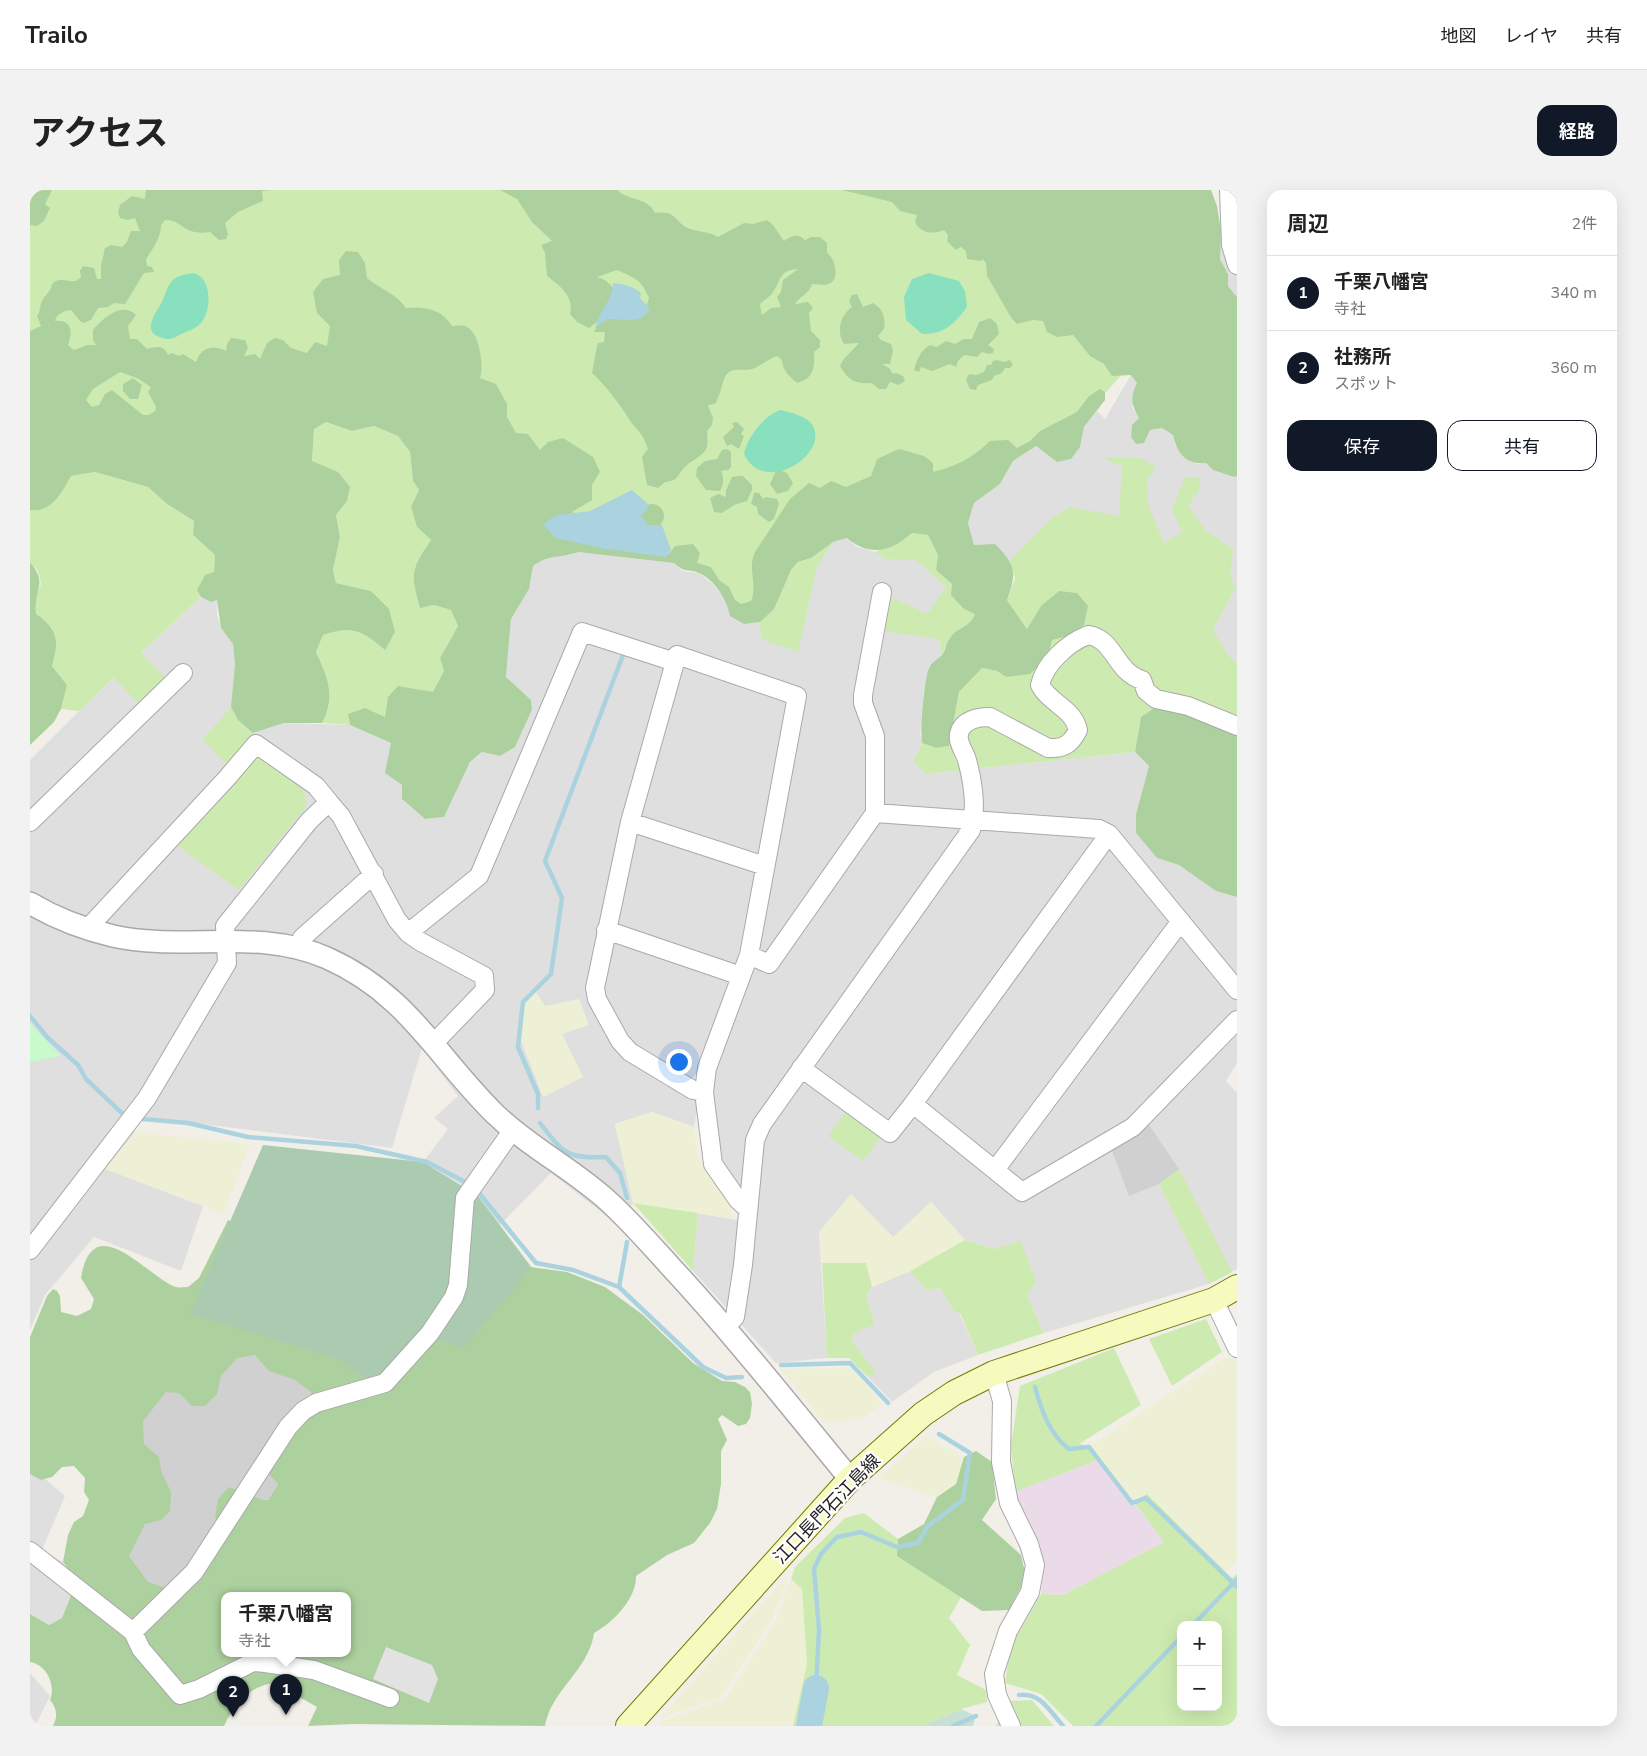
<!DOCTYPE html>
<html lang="ja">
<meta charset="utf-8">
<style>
:root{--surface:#fff;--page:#f2f2f2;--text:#222;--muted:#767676;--line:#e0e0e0;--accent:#111827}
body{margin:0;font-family:"Nunito Sans","Noto Sans JP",sans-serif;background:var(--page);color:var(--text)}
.controls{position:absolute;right:15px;bottom:15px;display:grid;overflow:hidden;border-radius:10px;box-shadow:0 5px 20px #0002}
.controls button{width:45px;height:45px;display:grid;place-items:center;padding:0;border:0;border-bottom:1px solid var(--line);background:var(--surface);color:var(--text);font:25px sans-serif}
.you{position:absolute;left:648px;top:871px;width:18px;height:18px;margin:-12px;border:4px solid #fff;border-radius:50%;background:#1a73e8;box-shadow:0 0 0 8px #1a73e833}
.badge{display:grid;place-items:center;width:32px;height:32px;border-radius:50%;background:var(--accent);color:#fff;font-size:16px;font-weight:700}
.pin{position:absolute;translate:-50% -41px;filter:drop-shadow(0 1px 2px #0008)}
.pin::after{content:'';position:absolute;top:26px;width:18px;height:15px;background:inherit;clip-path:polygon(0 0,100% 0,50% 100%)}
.popup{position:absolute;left:191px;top:1402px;width:130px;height:65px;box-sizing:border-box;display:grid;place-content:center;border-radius:10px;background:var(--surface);filter:drop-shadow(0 1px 4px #0005);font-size:16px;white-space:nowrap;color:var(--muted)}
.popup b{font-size:19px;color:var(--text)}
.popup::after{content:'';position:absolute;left:50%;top:100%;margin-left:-10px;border:10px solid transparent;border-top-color:var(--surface)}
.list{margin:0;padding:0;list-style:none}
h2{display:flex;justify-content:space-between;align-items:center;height:65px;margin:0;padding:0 20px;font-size:21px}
h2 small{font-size:16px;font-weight:400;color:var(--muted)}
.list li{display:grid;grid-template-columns:32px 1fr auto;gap:15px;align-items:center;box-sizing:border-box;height:75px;padding:0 20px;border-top:1px solid var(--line)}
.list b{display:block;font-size:19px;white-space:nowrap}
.list p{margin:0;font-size:16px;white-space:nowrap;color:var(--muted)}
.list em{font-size:16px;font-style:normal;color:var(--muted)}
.actions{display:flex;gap:10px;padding:15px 20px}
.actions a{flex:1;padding:11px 0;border:1px solid var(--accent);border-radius:15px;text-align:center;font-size:18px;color:var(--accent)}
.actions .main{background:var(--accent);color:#fff}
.map{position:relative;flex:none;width:1207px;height:1536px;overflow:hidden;border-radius:15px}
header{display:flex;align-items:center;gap:30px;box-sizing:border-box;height:70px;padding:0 25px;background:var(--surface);border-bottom:1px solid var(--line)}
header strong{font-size:24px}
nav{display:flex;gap:28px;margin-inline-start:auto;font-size:18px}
.intro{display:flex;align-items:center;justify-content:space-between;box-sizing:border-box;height:120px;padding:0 30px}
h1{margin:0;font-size:35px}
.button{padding:12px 22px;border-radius:15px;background:var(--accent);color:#fff;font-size:18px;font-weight:700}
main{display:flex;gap:30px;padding:0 30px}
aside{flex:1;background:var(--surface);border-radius:15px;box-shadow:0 5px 20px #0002}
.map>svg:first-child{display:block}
.residential{fill:#e0dfdf;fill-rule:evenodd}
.industrial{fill:#ebdbe8}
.religious{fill:#d0d0d0}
.farmland{fill:#eef0d5}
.grass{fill:#cdebb0;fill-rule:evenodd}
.forest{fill:#add19e;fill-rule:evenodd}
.wetland{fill:#c6e0d4}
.cemetery{fill:#aacbaf}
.park{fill:#c8facc}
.pitch{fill:#88e0be}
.parking{fill:#e2e2e2}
.water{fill:#aad3df}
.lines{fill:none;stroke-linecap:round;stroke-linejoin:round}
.stream{stroke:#aad3df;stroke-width:4.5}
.river{stroke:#aad3df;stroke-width:26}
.minor-casing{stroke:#a9a9a9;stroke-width:20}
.tertiary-casing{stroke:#a9a9a9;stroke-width:24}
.secondary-casing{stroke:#707d05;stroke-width:26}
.minor{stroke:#fff;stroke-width:18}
.tertiary{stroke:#fff;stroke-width:21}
.secondary{stroke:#f7fabf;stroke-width:24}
.labels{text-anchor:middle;stroke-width:4.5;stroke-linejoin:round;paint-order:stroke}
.street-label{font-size:18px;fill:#222;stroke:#fff}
</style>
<header>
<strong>Trailo</strong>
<nav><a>地図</a><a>レイヤ</a><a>共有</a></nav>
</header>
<div class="intro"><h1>アクセス</h1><a class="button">経路</a></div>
<main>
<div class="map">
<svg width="1207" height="1536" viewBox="0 0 1207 1536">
<rect width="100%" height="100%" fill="#f2efe9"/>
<path class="residential" d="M1190 0H1207V107L1198 96V84L1190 69Z
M1101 185 1107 193 1102 217 1109 228 1102 236 1101 247 1114 253 1120 240 1132 238 1143 245 1145 255 1167 274 1176 273 1183 280 1204 287 1207 286V527L944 356 938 333 944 313 970 294 983 271 1006 256 1027 271 1050 257 1054 237 1067 221 1075 229Z
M817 348 827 357 845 362 854 369H886L917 398 909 449 912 465 899 476 893 504 894 524 890 543 892 553 883 572 895 584 1105 562 1119 576 1106 624 1127 668 1149 675 1186 700 1207 707V873L1196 891 1207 903V1079L1179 1094 1014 1143 997 1105 965 1059 935 1050 901 1012 863 1048 789 1042 797 1168 746 1173 663 1081 668 1023 712 1031V1019L678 974 669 908 664 937 622 922 585 934 603 1013 588 1035 521 983 469 1036 448 1006 393 972 418 939 404 928 428 906 392 858 362 958 100 925 105 942 76 979 173 1016 151 1081 64 1047 15 1105 0 1140V570L49 521 171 407 181 412 187 409V425L191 438 203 453 205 475 202 517 224 543 254 533 320 535 361 553 372 595V609L395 629 414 627 440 572 453 562 470 566 485 557 502 520 501 510 476 487 481 429 499 399 503 376 516 366 539 365 548 362 644 373 653 381 669 383 683 394 697 412 700 426 803 352ZM559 834 532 844 513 906 491 850Z
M880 1081 896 1099 910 1098 924 1122 929 1123 948 1165 904 1182 862 1212 838 1187 845 1182 822 1151 824 1144 845 1133 836 1105 842 1097Z
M0 1276 35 1306 12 1360 33 1372 43 1385 40 1408 32 1428 19 1435 0 1424Z
M0 1483 20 1506 5 1536H0Z"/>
<path class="industrial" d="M1070 1269 1134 1352 1033 1405 1011 1404 1014 1370 985 1302Z"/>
<path class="religious" d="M1117 932 1149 979 1129 994 1099 1006 1081 958Z
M160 1124 309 1169 248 1294 238 1310 230 1309 114 1443 66 1343 87 1246Z"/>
<path class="farmland" d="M504 799 515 816 549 809 559 835 532 844 553 887 513 907 491 850 494 808Z
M622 922 664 937 669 968 699 1012 702 1029 603 1013 585 934Z
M105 942 220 954 194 1024 75 979Z
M821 1004 863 1047 901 1012 935 1050 880 1081 842 1097 836 1073H792L789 1042Z
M1205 1167 1207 1172V1370L1196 1382 1117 1304 1103 1311 1060 1256 1195 1168Z
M821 1178 852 1214 833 1229 794 1232 751 1179Z
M896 1246 934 1267 926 1294 907 1307 848 1288Z
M756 1387 757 1390 742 1429 690 1508 630 1528Z
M761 1389 772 1399 777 1474 763 1536H629L633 1531 695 1509 746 1430Z"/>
<path class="grass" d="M0 0H924L1104 171 1045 237 811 322 751 368 728 420 704 417 694 397 660 373 509 351 431 183 170 254 0 251Z
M296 232 322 241 344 236 368 246 380 262 383 291 389 300 387 337 401 350C381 379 380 383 390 417L404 415 422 420 428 436 410 468 414 481 403 503 355 527 319 524 320 535 292 533C306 506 298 488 286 462L293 445C321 435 333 441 355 459L341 401 306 393 303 380 310 347 306 325 317 311 282 271 284 238Z
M1071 267 1109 268 1126 276 1117 290 1118 314 1134 353 1152 342 1142 320 1155 287H1170L1169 300 1158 316 1177 342 1203 359 1200 387 1206 397 1183 440 1198 466 1207 473V527L1127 516 1111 527 1105 562 895 584 883 572 892 553 906 558 919 556 929 502 952 478 967 481 976 487 1018 467 1022 450 1034 447 1011 416 997 439 977 410 985 389 980 370 1021 329 1040 317 1089 326 1092 277Z
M65 282 118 297 137 314 164 331 163 345 185 365 184 383 167 400 171 407 111 463 139 491 112 517 84 488 49 521 31 519 37 495 22 476C29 452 29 438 6 424L5 411 11 394 8 381 0 372V320C22 322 31 302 41 286Z
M882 343 898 345 908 365 906 380 922 394 945 424 942 432 921 446 912 465 909 449 851 441 861 407 897 424 916 397 886 370 854 369 845 362 874 350Z
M803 352 787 377 768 462 731 449 730 432 744 419 761 380 768 372 781 368Z
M201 517 208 530 223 543 198 575 172 550Z
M227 565 275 601 276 617 209 700 146 655Z
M817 920 852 946 833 971 798 946Z
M1149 979 1202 1082 1179 1094 1129 994Z
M603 1013 668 1023 663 1081Z
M935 1050 965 1059 991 1051 1006 1092 997 1105 1014 1143 948 1165 930 1123 924 1122 910 1098 896 1100 880 1081Z
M792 1073H836L842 1097 836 1105 845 1134 824 1144 822 1151 846 1182 838 1187 819 1168H797Z
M1176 1129 1192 1162 1142 1196 1119 1149Z
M1084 1158 1111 1215 1049 1254 1060 1256 1070 1269 985 1302 981 1255 990 1196Z
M1117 1304 1202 1388 1207 1384V1536H1043L1011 1504 975 1493 980 1458 1011 1404 1033 1405 1134 1352 1103 1311ZM1151 1435H1188V1517H1151Z
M834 1323 868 1349V1366L931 1407 919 1428 940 1455 927 1485 956 1500 957 1512 931 1519 892 1536H763L777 1474 772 1399 761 1389 765 1377 815 1328Z
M1002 1510 1024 1536H966L979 1511Z"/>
<path class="forest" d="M0 0H22L15 14 20 18 14 31 7 36 0 35Z
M116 0H242L232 1 233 11 208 22 195 33 198 44 196 49 189 50 180 42C152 46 154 30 135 30L131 35C131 48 123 58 116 69L117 76 122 77 124 82 114 83 95 114 84 113 78 117 68 118 61 130 54 133 50 131 41 120C34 121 27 123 25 131 42 129 43 142 38 155L44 160 57 155H66L63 150V140C73 128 92 111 106 125L98 136 100 149H107L117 159C126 157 133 154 138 165L141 163 149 166 153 164 166 172C171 157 183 154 196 161L197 154 201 148 215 150 218 158 214 166 225 164 230 169 237 153 245 148 253 150 261 158 277 163 285 152 297 156 300 136 287 123 283 102 293 89 310 85 309 70 316 61 328 62 335 73 337 88C350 99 367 104 376 118 394 116 412 119 422 136 426 136 431 135 435 136 450 141 454 176 450 188L466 194 477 214V227L486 243 498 244 510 260 518 252 533 248 563 267 570 282 562 295V310L542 322 627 364H639L645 356 663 354 670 363 667 373 681 377 689 390 699 397 705 410 711 414 721 411C728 395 717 378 725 362L760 309 779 293 790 298 801 291 816 297 841 286 847 269 869 259 894 266 903 273V282C927 276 942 268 960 251L978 250 987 258 1000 251 1010 241 1047 222 1059 206 1070 199 1075 202V210L1054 237 1050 257 1041 269 1027 272 1006 256 983 271 970 294 944 313 938 333 944 355 965 354C986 375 987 383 977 410L997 439 1011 416 1029 401 1047 403 1058 416 1054 435 1034 447 1022 450 1018 467 1000 484 976 487 967 481 952 478 929 502 919 556 906 558 892 553C890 543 894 484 900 476 903 471 908 469 912 465 916 460 916 453 920 448 927 437 940 438 945 424L934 419 921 405 922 394 906 380 908 365 898 345 882 343C861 362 839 367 817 348L803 352 781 368 768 372 761 380 744 419 730 432 714 434 700 426C697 410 685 390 669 383 657 378 656 384 644 373L548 362C529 369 521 363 503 376L499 399 481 429 476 487 501 510 502 520 485 557 470 566 452 562 440 572 414 627 395 629 372 609V595L355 583 361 553 320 535 318 524 335 518 355 527 358 507 368 496 403 502 414 481 410 468 428 436 421 420 404 415 390 418C380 383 381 379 401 350L387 337 381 317 389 300 383 291 380 262 368 246 344 236 322 241 296 232 284 239 282 271 308 282 320 297 317 311 306 325 310 347 303 380 306 393 341 401 359 419 365 442 355 460C333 441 322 435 293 445L286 462C298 488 306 506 292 533H254L223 543 208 530 201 517 205 475 203 454 191 438 187 410 181 412 171 407 167 400 175 385 184 382 185 365 163 345 164 331 137 314 118 297 65 282 41 286C32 302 22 323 0 320V141L11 136 7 126C11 121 9 117 12 111 15 104 21 102 22 94 32 83 41 98 51 87L50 81 53 76 64 78 67 89H71V76L75 58 81 55 92 57 97 52 101 41H110L105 28 97 30 90 28 88 23 90 15 102 6 115 9ZM90 182 107 188 121 197 118 202 126 217 125 221 119 225H113L82 200 75 204 69 215 62 217 56 210 63 199Z
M470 0H588C596 11 617 6 625 23 648 20 644 33 660 39 670 42 680 42 688 47L714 33 723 34 737 30 743 35 754 51C763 45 767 43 775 50L781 47H790L797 53V63C805 68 809 86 802 92 796 97 789 94 782 94 779 104 770 106 765 114L778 112 783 118 779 123 781 141 790 150V157L784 162C785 177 784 188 767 193 758 185 753 181 752 170L747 166C738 169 731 176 722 179 712 182 704 176 696 185 693 188 691 205 685 214L678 215 683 228 682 235 677 241C677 245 678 252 677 257 673 267 663 269 656 276 648 283 648 292 635 292L628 298 617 295 612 267 618 259C612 240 607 242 599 229 588 212 577 197 562 183L567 156 568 153 574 152 575 142H564C573 122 594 122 615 120L619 108C610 88 606 89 587 80L567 87 575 90 588 102 571 129 559 138 547 132 540 124C544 106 531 97 517 86L515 63 511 55 522 51 502 32 487 9ZM768 79 753 90 751 102 747 107 751 117 741 118 732 125 730 114C734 110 740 107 743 102 752 89 749 80 768 79Z
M812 0H1181L1187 16 1191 41 1190 69 1198 84V96L1207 107V286L1204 287 1183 280 1176 273C1157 275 1147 264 1143 245L1132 238 1120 240 1114 253 1106 254 1101 247 1102 235 1109 228C1101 214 1100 207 1107 193L1101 185 1082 186 1074 174 1060 166 1043 145 1027 147 1017 142 1013 131 1003 130 987 134 982 129 957 86 956 73 952 69 951 71 937 69 936 61 931 57 926 60 917 51 918 45 914 40C903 45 890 43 885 32L887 25 870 21 862 12Z
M827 104 833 117 843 113C853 119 856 128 854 139L848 146 851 150 861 154 863 160 860 174H852L859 178 863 184 866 183 873 186 875 191 869 195 860 192 856 199H849L842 193C825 194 819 191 810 176L813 170 829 153 814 154C806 142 810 125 822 117L819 111 822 105Z
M960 128 967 134 969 144 958 155 964 159 963 163 958 164 952 162 947 167 934 165 928 171 926 177 920 174 902 181 891 177 889 182 884 180C887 169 890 161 900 155L907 157 916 151 925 154 934 149H942L949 132Z
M967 170 974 172 980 170 983 175 980 178H975L972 183 964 186 962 190 948 195 946 200 940 199 936 190 939 184 946 185 954 182 957 175H961L963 171Z
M103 188 112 195 108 209H100L93 201V194Z
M707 232 714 239 711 244 714 246 709 259 701 254 697 256 693 247 704 237 702 233Z
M697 259 701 262V277L698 280 691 281C694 288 694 294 690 301L676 300 666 286 667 278 675 271 687 269 692 260Z
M747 279 757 283 763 293 758 301 747 304 740 294Z
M708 286H713L722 295V300L717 311 704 315 692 323 684 322 680 308 688 304 696 307V300L702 287Z
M724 303H729L733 309 736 307 747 309 749 314 744 329 739 332 728 324 727 317 721 314Z
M610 326a12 12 0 1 1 24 0a12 12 0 1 1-24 0Z
M0 372C19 395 3 399 6 424 29 439 29 452 22 476L37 495 31 519 24 532 0 555Z
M1127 516 1166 523 1207 545V707L1186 701 1149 675 1127 668 1106 643V624L1119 576 1105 562 1111 527Z
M198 1030 414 1133 500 1077 537 1082 575 1097 613 1125 663 1173 692 1191 705 1192 715 1197 720 1202 722 1214 720 1228 716 1234 708 1236 692 1225 688 1229 697 1250 691 1261V1294L687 1319 680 1333 664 1353 637 1365 606 1386C607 1408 583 1433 564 1443 559 1480 521 1500 515 1536L322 1534 278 1536 287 1517 245 1493C220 1495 204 1515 194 1536H23C28 1527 27 1518 20 1510 26 1495 17 1475 0 1472V1424L19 1435 32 1428 40 1408 43 1385 33 1372 38 1345 44 1332 53 1326 59 1310 54 1302 55 1288 44 1276 32 1277 22 1287 11 1290 0 1284V1147L17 1106 23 1099 27 1101 30 1106 31 1122 47 1126 61 1119 64 1109 51 1088C63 1015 118 1088 146 1097 149 1098 154 1097 158 1097L169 1088ZM225 1165 239 1181 265 1190 281 1202 284 1221 265 1237 236 1281 248 1294 238 1310 230 1309 199 1297 188 1309 185 1328 197 1345 138 1399 118 1392 99 1366 115 1334 131 1330 140 1321 141 1302 131 1281 129 1267 114 1254 113 1231 136 1202 149 1203 162 1216H175L187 1204 191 1186 207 1168ZM195 1406H317V1464H195Z
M946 1261 962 1272 966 1309 952 1330 991 1365 996 1387 979 1420 952 1421 867 1366 868 1349 894 1334 907 1307 926 1294 934 1267Z"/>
<path class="wetland" d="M931 1519 946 1526 943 1536H892Z"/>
<path class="cemetery" d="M233 955 393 972 448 1006 502 1078 433 1159 406 1148 355 1204 309 1169 160 1124Z"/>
<path class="park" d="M0 834 31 866 0 872Z"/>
<path class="pitch" d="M164 83C182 88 182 120 171 133 166 139 158 141 151 144 146 147 143 149 137 149 109 145 124 126 132 112 135 105 137 97 142 91 148 85 156 84 164 83Z
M899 83 929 91 935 101 937 117C924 134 915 144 892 144L876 130 874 107 882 89Z
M750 220C759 222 772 225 779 231 807 258 736 310 714 264 717 247 735 225 750 220Z"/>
<path class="parking" d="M356 1457 402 1475 408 1489 399 1513 343 1489Z"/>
<path class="water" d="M583 93C593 94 603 96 611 103L610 108 620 119C611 136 592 128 577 129L565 138C569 121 584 108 583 93Z
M602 300 620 316 611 326 618 335H632L641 360 636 367 576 359 525 348 513 334 527 325 560 321Z"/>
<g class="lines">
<path class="stream" d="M0 826 17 847 48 875 56 889 95 926
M508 918V904L488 857 493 812 521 784 532 708 515 671 593 465
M113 929 158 933 218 947 326 956 397 972 437 993
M510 933C533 963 536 969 576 967L590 983 597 1008
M449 1003 506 1073 543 1080 589 1097
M597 1052 589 1097 673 1177 696 1188 712 1187
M751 1175 820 1173 858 1213
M1005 1197C1011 1220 1020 1245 1039 1259L1059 1257 1102 1313 1116 1308 1207 1397
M1163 1435 1207 1389
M786 1498 789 1440 784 1379 791 1364 807 1347 831 1342 867 1357 888 1353 898 1336 933 1310 940 1263 909 1244
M989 1505C1010 1502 1020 1521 1033 1536
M923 1536 946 1526
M1066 1536 1151 1447"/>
<path class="river" d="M779 1536 786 1498"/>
<defs>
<path id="minor" d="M1199 0 1201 55 1207 75
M299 612 311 626 367 730 378 743
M845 623V546L833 513V505L852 402
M0 632 153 483
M600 632 735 676
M576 740 711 786
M271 758 272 748 344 684
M719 765 739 774 845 623 1069 639 1079 644 1207 800
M403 854 455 800 454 786 391 752 378 743 449 686 552 442 645 472
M771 878 860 943 883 914 992 1002 1103 937 1207 830
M674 902 663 900 600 862 590 851 567 809 565 798 600 632 647 465 767 506 719 765 677 878 674 902 683 974 708 1010 718 1019
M883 914 1079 644
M965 980 1151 731
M0 1060 117 908 197 773 195 736 279 631 299 612 286 596 226 554 197 588 58 738
M1184 1110 1207 1158
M696 1137 705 1127 713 1075 725 950 732 934 941 640C947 617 943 592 937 570 935 562 927 553 929 544 932 530 948 527 960 527L1018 558C1034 559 1041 554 1048 540 1043 518 1020 514 1010 495 1015 473 1038 453 1058 445 1085 449 1084 481 1112 490L1116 501 1126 509 1158 516 1207 536
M964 1183 972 1211 971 1272 979 1313 999 1354 1005 1375 1000 1402 978 1441 964 1484 967 1505 981 1536
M0 1361 103 1442 164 1382 258 1237 273 1221 286 1213 355 1193 400 1143 424 1107 428 1095 435 1008 482 941
M103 1442 111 1459 150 1505 169 1499 223 1472 235 1473 284 1480 360 1508"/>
<path id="tertiary" d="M0 713C25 728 54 739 83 746 154 762 226 737 297 768 378 804 406 866 465 924 499 957 543 979 578 1011 600 1031 620 1054 640 1076 703 1144 761 1217 820 1289"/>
<path id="secondary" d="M598 1536 820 1289 893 1224 924 1203 964 1183 1184 1110 1207 1097"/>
</defs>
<use href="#minor" class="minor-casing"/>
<use href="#tertiary" class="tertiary-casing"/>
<use href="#secondary" class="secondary-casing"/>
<use href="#minor" class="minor"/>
<use href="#tertiary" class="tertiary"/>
<use href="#secondary" class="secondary"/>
</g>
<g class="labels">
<g class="street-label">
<text transform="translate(797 1319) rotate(-46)" y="6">江口長門石江島線</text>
</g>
</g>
</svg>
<div class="controls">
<button>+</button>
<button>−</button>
</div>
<div class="you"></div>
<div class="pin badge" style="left:256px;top:1525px">1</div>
<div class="popup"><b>千栗八幡宮</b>寺社</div>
<div class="pin badge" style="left:203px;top:1527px">2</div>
</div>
<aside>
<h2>周辺<small>2件</small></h2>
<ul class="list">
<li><span class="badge">1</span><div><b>千栗八幡宮</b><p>寺社</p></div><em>340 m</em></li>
<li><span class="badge">2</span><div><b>社務所</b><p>スポット</p></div><em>360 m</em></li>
</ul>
<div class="actions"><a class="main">保存</a><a>共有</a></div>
</aside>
</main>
